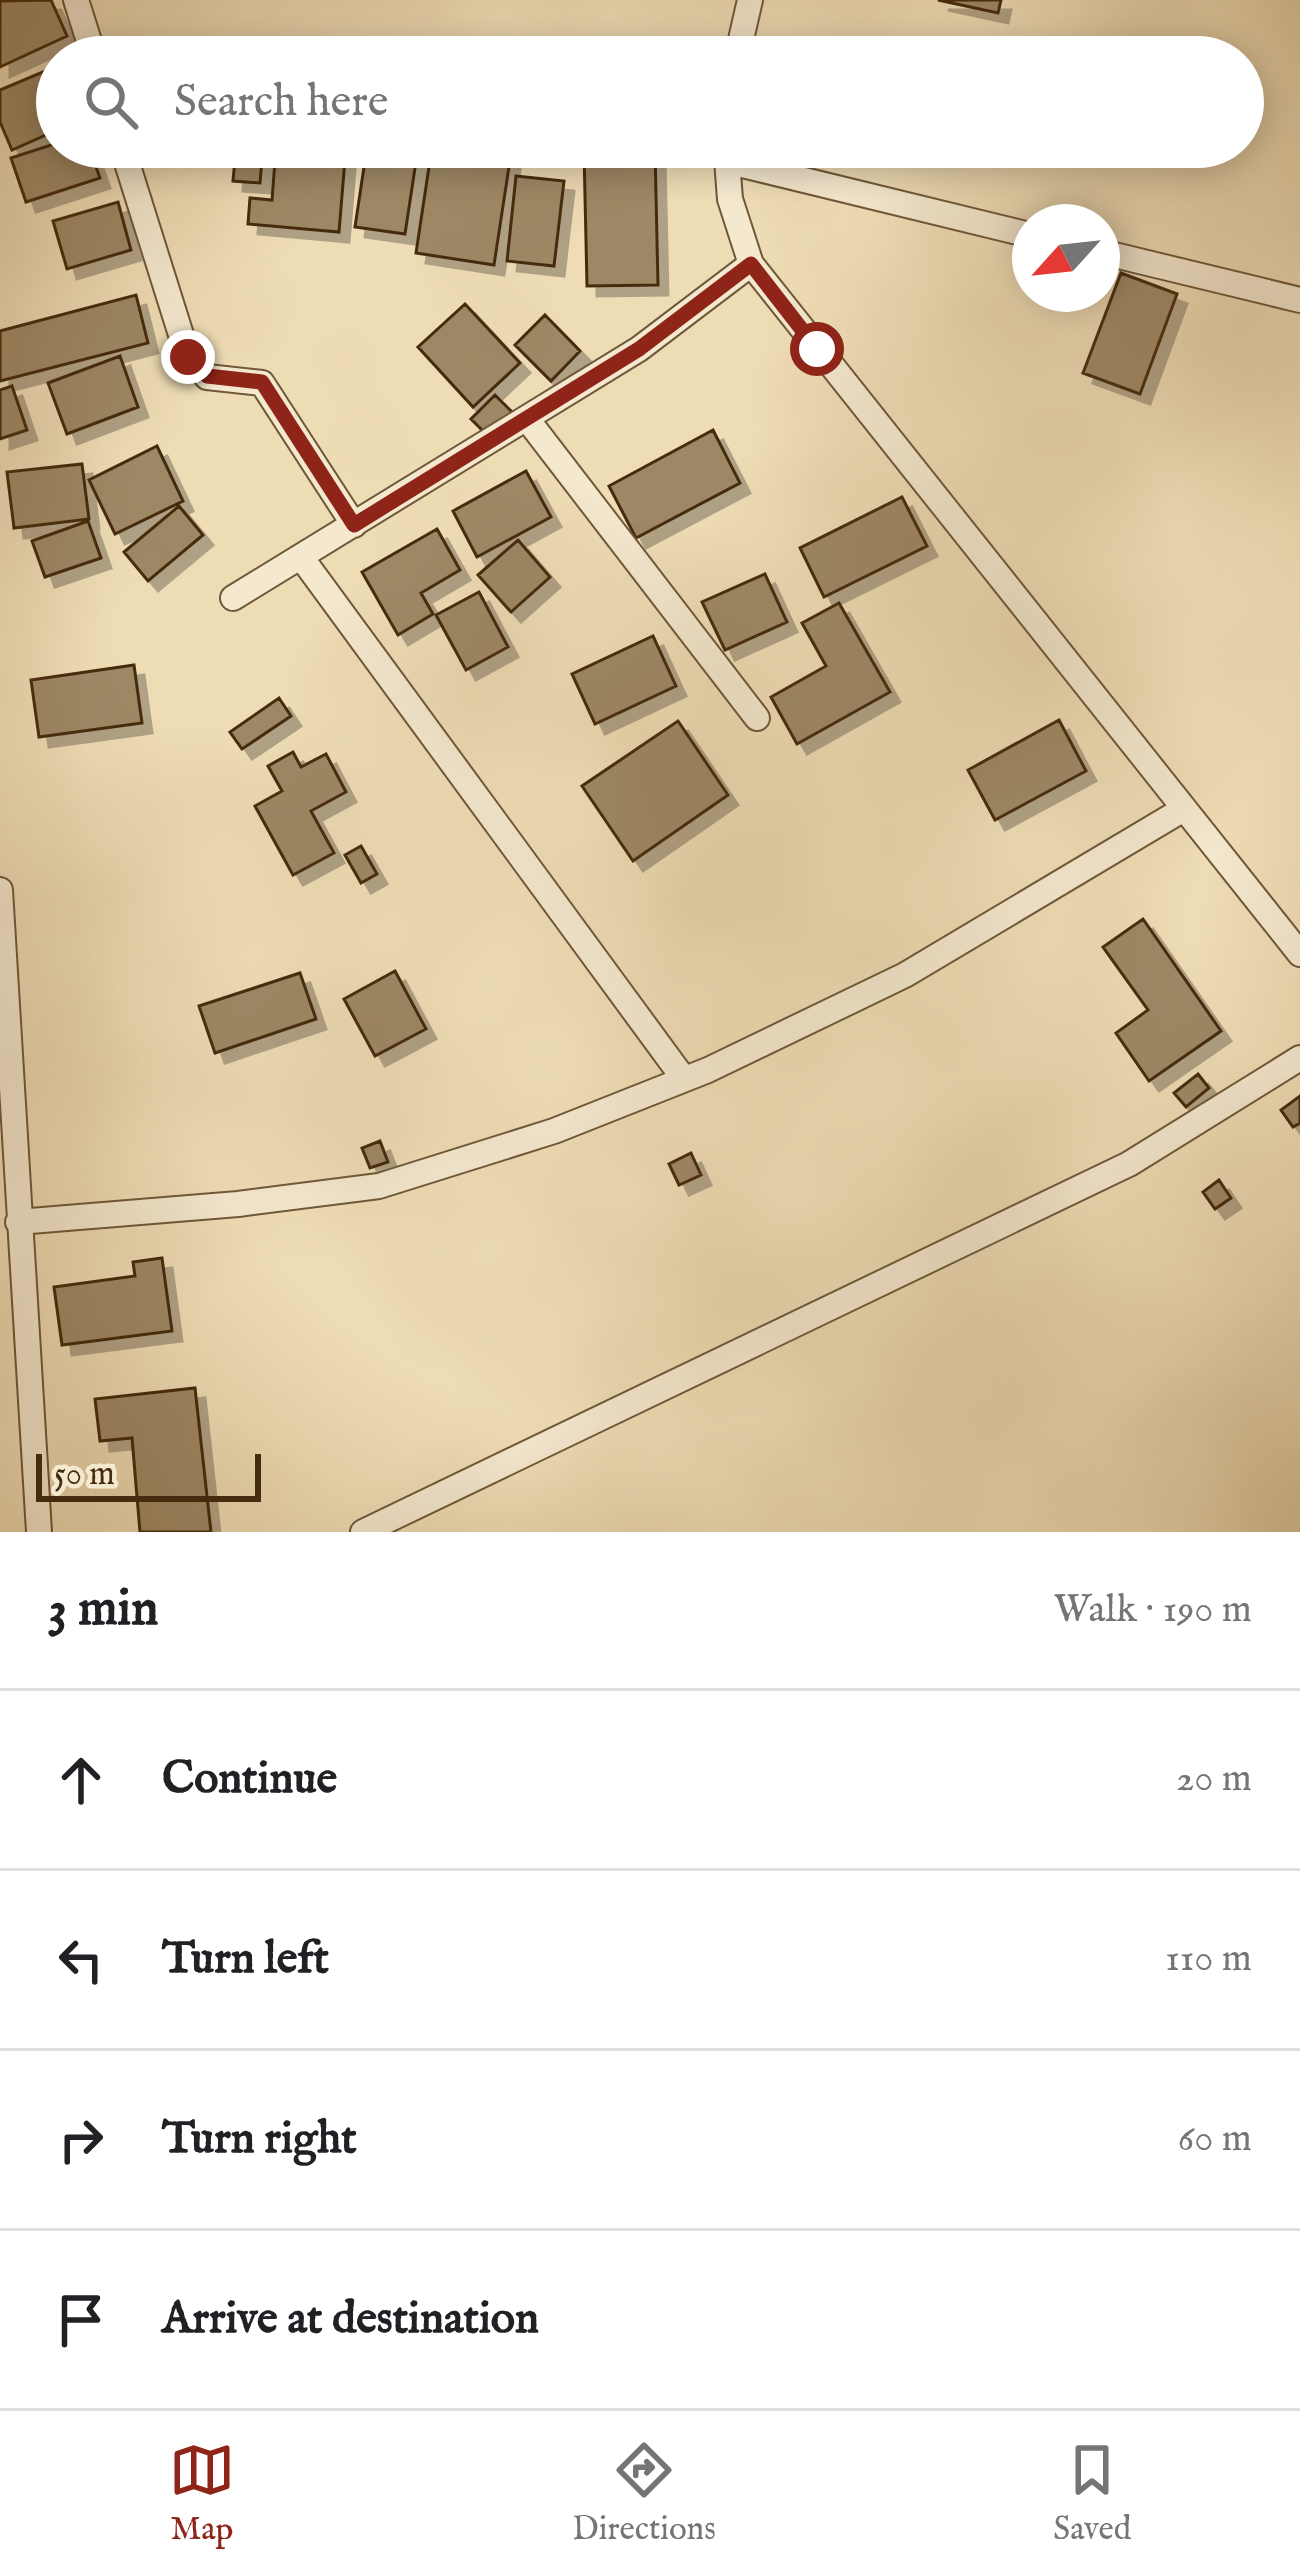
<!DOCTYPE html>
<meta charset="utf-8">
<style>
:root{--surface:#fff;--page:#f6f6f6;--text:#202124;--muted:#757577;--line:#e0e0e0;--accent:#8f2418}
body{margin:0;font-family:"IM FELL English",serif;background:var(--page);color:var(--text)}
.compass{position:absolute;left:1012px;top:204px;width:108px;height:108px;border-radius:50%;background:var(--surface);box-shadow:0 6px 30px #0003;rotate:243deg}
.scale{position:absolute;left:36px;bottom:30px;width:225px;box-sizing:border-box;padding-left:12px;border:6px solid #452c0f;border-top:0;font-size:33px;line-height:42px;white-space:nowrap;color:#452c0f;-webkit-text-stroke:9px #f4e8cf;paint-order:stroke}
.stop{position:absolute;width:36px;height:36px;margin:-27px;border:9px solid #8f2418;border-radius:50%;background:#fff}
.stop.end{background:#8f2418;border-color:#fff;box-shadow:0 3px 12px #0008}
.list{margin:0;padding:0;list-style:none}
h2{display:flex;justify-content:space-between;align-items:center;height:156px;margin:0;padding:0 48px;font-size:51px}
h2 small{font-size:39px;font-weight:400;color:var(--muted)}
.list li{display:grid;grid-template-columns:78px 1fr auto;gap:36px;align-items:center;box-sizing:border-box;height:180px;padding:0 48px;border-top:3px solid var(--line)}
.list b{display:block;font-size:45px;white-space:nowrap}
.list em{font-size:39px;font-style:normal;color:var(--muted)}
.icon{flex:none;width:66px;height:66px;fill:none;stroke:currentColor;stroke-width:2;stroke-linecap:round;stroke-linejoin:round}
.map{position:relative;flex:none;width:1300px;height:1532px;overflow:hidden}
.search{position:absolute;background:var(--surface);box-shadow:0 6px 30px #0003;left:36px;right:36px;top:36px;height:132px;display:flex;align-items:center;gap:30px;box-sizing:border-box;padding:0 42px;border-radius:66px;color:var(--muted);font-size:45px}
.sheet{height:876px;background:var(--surface)}
nav{display:flex;justify-content:space-around;align-items:center;box-sizing:border-box;height:168px;border-top:3px solid var(--line);background:var(--surface);font-size:33px;color:var(--muted)}
nav a{display:grid;justify-items:center;gap:6px}
nav .on{color:var(--accent)}
.map>svg:first-child{display:block}
.building{fill:#9d8865;stroke:#452c0f;stroke-width:3;filter:url(#shadow)}
.lines{fill:none;stroke-linecap:round;stroke-linejoin:round}
.minor-casing{stroke:#6f5838;stroke-width:28}
.minor{stroke:#f4e8cf;stroke-width:24}
.route{stroke:#8f2418;stroke-width:15}
</style>
<div class="map">
<svg width="1300" height="1532" viewBox="0 0 1300 1532">
<defs>
<filter id="shadow"><feDropShadow dx="10" dy="10" stdDeviation="0" flood-color="#0004"/></filter>
</defs>
<rect width="100%" height="100%" fill="#eedcb5"/>
<filter id="stains"><feTurbulence type="fractalNoise" baseFrequency=".00167" numOctaves="4"/><feColorMatrix values="0 0 0 0 .2 0 0 0 0 .09 0 0 0 0 .02 0 0 0 .5 -.17"/></filter>
<radialGradient id="worn" r=".72"><stop offset=".6" stop-color="#630" stop-opacity="0"/><stop offset="1" stop-color="#630" stop-opacity=".3"/></radialGradient>
<path class="building" d="M51 0 67 36 0 67V1Z
M938 0H1001L998 13Z
M401 49 455 57H399Z
M57 66V130L12 150 0 122V90Z
M57 143V147H89L100 178 26 202 11 158Z
M236 147H263L260 183 233 181Z
M276 147H346L339 232 248 224 250 198 272 200Z
M367 147 417 155 405 234 355 227Z
M432 147H512L494 265 416 253Z
M655 150 658 285 587 286 584 151Z
M516 176 564 181 554 266 507 261Z
M118 202 131 250 67 269 53 221Z
M1121 273 1177 294 1140 394 1083 373Z
M136 295 148 343 0 381V331Z
M465 304 520 363 473 407 418 347Z
M545 315 580 351 551 381 515 345Z
M120 356 138 407 67 434 48 383Z
M12 386 27 430 0 439V390Z
M495 395 512 412 488 436 471 419Z
M713 430 740 483 636 538 609 486Z
M157 446 183 501 115 534 89 480Z
M82 464 89 519 14 528 7 472Z
M526 471 551 517 477 557 453 511Z
M902 497 927 546 824 597 800 548Z
M179 506 203 535 148 581 124 552Z
M88 521 101 558 45 577 32 541Z
M437 529 460 570 421 593 433 614 398 635 362 572Z
M518 540 550 577 511 612 478 575Z
M765 574 787 622 725 650 702 602Z
M479 592 508 647 466 670 436 615Z
M839 603 890 692 797 744 771 697 826 666 802 623Z
M653 636 676 686 595 724 572 674Z
M134 665 142 723 39 737 31 680Z
M279 698 291 716 242 749 230 732Z
M1059 720 1086 771 995 820 968 770Z
M678 721 728 795 633 861 582 786Z
M293 752 301 767 326 754 346 792 311 811 334 853 293 875 255 806 282 791 268 766Z
M361 846 377 874 361 883 345 855Z
M1143 919 1221 1031 1149 1081 1116 1033 1148 1010 1103 947Z
M395 971 426 1029 375 1056 344 999Z
M300 973 316 1019 215 1053 199 1006Z
M1198 1074 1209 1088 1186 1107 1174 1093Z
M1300 1096V1123L1293 1127 1281 1110Z
M380 1141 388 1162 370 1168 362 1148Z
M691 1153 701 1175 679 1185 669 1164Z
M1219 1180 1231 1198 1215 1209 1203 1192Z
M162 1258 172 1331 62 1345 54 1287 135 1276 133 1262Z
M195 1388 211 1532H140L132 1438 100 1441 95 1399Z"/>
<g class="lines">
<defs>
<path id="minor" d="M76 0 94 57
M737 57 750 0
M122 147 188 357 207 377 262 383 354 525
M726 147 730 199 751 264 1300 954
M726 161 1030 235
M1102 252 1300 300
M527 419 757 718
M301 557 684 1079
M233 598 639 349 751 264
M0 890 39 1532
M18 1222 238 1204 379 1186 554 1131 708 1070 905 975 1182 810
M363 1532 1129 1164 1300 1058"/>
</defs>
<use href="#minor" class="minor-casing"/>
<use href="#minor" class="minor"/>
</g>
<g class="lines">
<path class="route" d="M188 357 207 376 262 382 354 525 639 349 751 264 817 349"/>
</g>
<rect width="100%" height="100%" filter="url(#stains)"/>
<rect width="100%" height="100%" fill="url(#worn)"/>
</svg>
<svg class="compass" viewBox="-18 -18 36 36"><path d="M0-13l5 13h-10z" fill="#e53935"/><path d="M0 13l5-13h-10z" fill="#757577"/></svg>
<div class="scale">50 m</div>
<div class="stop" style="left:817px;top:349px"></div>
<div class="stop end" style="left:188px;top:357px"></div>
<div class="search"><svg class="icon" aria-label="search" viewBox="0 0 24 24"><circle cx="10" cy="10" r="6"/><path d="M15 15l6 6"/></svg>Search here</div>
</div>
<section class="sheet">
<h2>3 min<small>Walk · 190 m</small></h2>
<ul class="list">
<li><svg class="icon" aria-label="ahead" viewBox="0 0 24 24"><path d="M12 20V5M6 11l6-6 6 6"/></svg><div><b>Continue</b></div><em>20 m</em></li>
<li><svg class="icon" aria-label="left" viewBox="0 0 24 24"><path d="M17 20v-9H6M10 6l-5 5 5 5"/></svg><div><b>Turn left</b></div><em>110 m</em></li>
<li><svg class="icon" aria-label="right" viewBox="0 0 24 24"><path d="M7 20v-9h11M14 6l5 5-5 5"/></svg><div><b>Turn right</b></div><em>60 m</em></li>
<li><svg class="icon" aria-label="arrive" viewBox="0 0 24 24"><path d="M6 21V4h12l-3 4 3 4H6"/></svg><div><b>Arrive at destination</b></div></li>
</ul>
</section>
<nav>
<a class="on"><svg class="icon" aria-label="map" viewBox="0 0 24 24"><path d="M3 6l6-2 6 2 6-2v14l-6 2-6-2-6 2zM9 4v14M15 6v14"/></svg>Map</a>
<a><svg class="icon" aria-label="directions" viewBox="0 0 24 24"><path d="M12 3l9 9-9 9-9-9zM9 14v-3h6M13 9l2 2-2 2"/></svg>Directions</a>
<a><svg class="icon" aria-label="saved" viewBox="0 0 24 24"><path d="M7 4h10v16l-5-4-5 4z"/></svg>Saved</a>
</nav>
